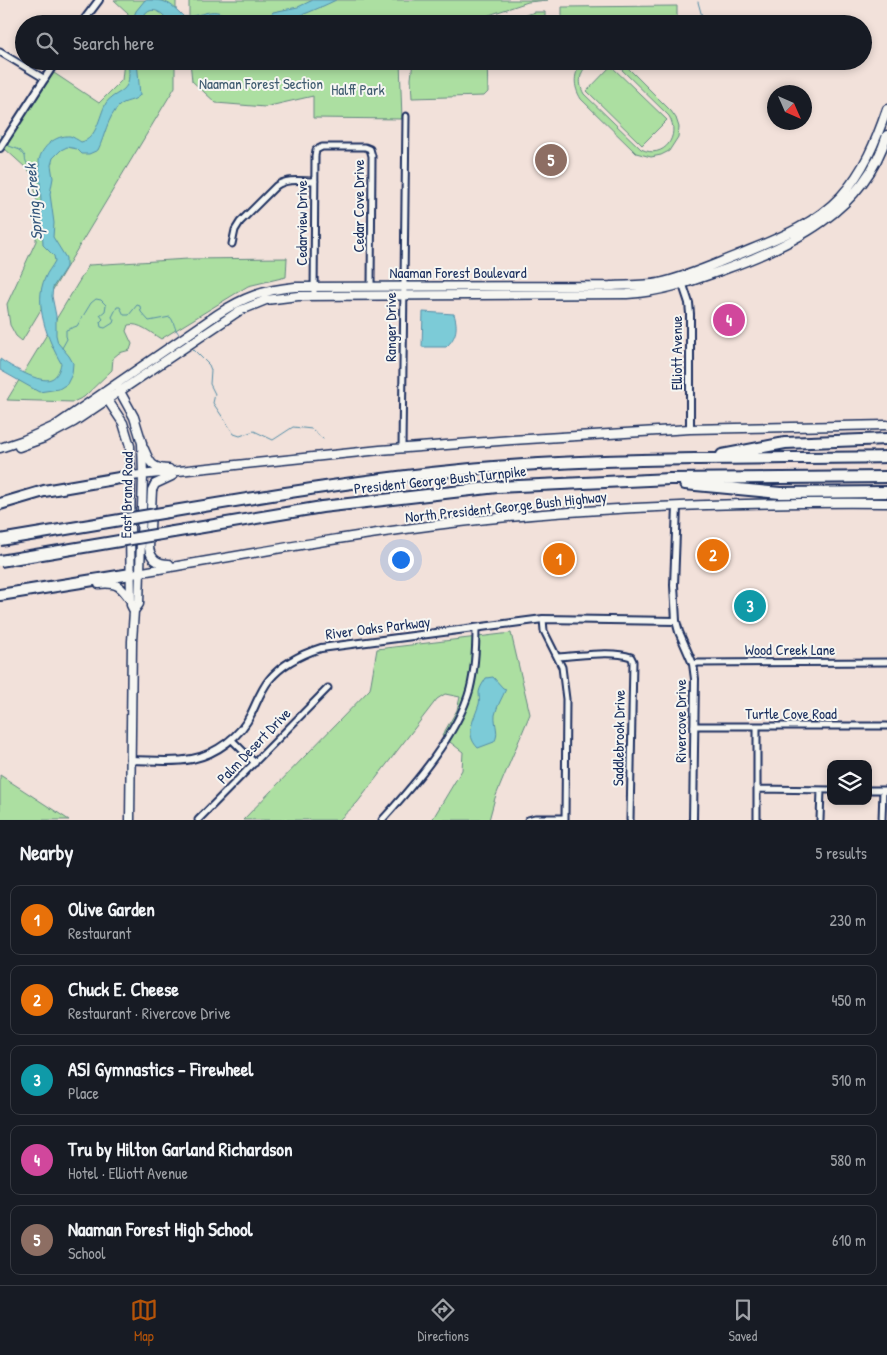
<!DOCTYPE html>
<meta charset="utf-8">
<style>
:root{--surface:#171b24;--page:#20242c;--text:#f1f3f6;--muted:#9ea1a6;--line:#363941;--accent:#b45309}
body{margin:0;font-family:"Patrick Hand",sans-serif;background:var(--page);color:var(--text)}
.controls{position:absolute;right:15px;bottom:15px;display:grid;overflow:hidden;border-radius:10px;box-shadow:0 2px 8px #0003}
.controls button{width:45px;height:45px;display:grid;place-items:center;padding:0;border:0;border-bottom:1px solid var(--line);background:var(--surface);color:var(--text);font:25px sans-serif}
.compass{position:absolute;left:767px;top:85px;width:45px;height:45px;border-radius:50%;background:var(--surface);box-shadow:0 2px 8px #0003;rotate:135deg}
.you{position:absolute;left:400px;top:559px;width:18px;height:18px;margin:-12px;border:4px solid #fff;border-radius:50%;background:#1a73e8;box-shadow:0 0 0 8px #1a73e833}
.badge{display:grid;place-items:center;width:32px;height:32px;border-radius:50%;background:var(--accent);color:#fff;font-size:16px;font-weight:700}
.pin{position:absolute;translate:-50% -50%;border:2px solid #fff;box-shadow:0 1px 5px #0006}
.list{margin:0;padding:0;list-style:none}
h2{display:flex;justify-content:space-between;align-items:center;height:65px;margin:0;padding:0 20px;font-size:21px}
h2 small{font-size:16px;font-weight:400;color:var(--muted)}
.list li{display:grid;grid-template-columns:32px 1fr auto;gap:15px;align-items:center;box-sizing:border-box;height:70px;margin:0 10px 10px;padding:0 10px;border:1px solid var(--line);border-radius:10px}
.list b{display:block;font-size:19px;white-space:nowrap}
.list p{margin:0;font-size:16px;white-space:nowrap;color:var(--muted)}
.list em{font-size:16px;font-style:normal;color:var(--muted)}
.icon{flex:none;width:28px;height:28px;fill:none;stroke:currentColor;stroke-width:2;stroke-linecap:round;stroke-linejoin:round}
.map{position:relative;flex:none;width:887px;height:820px;overflow:hidden}
.search{position:absolute;background:var(--surface);box-shadow:0 2px 8px #0003;left:15px;right:15px;top:15px;height:55px;display:flex;align-items:center;gap:12px;box-sizing:border-box;padding:0 18px;border-radius:28px;color:var(--muted);font-size:19px}
.sheet{height:465px;background:var(--surface)}
nav{display:flex;justify-content:space-around;align-items:center;box-sizing:border-box;height:70px;border-top:1px solid var(--line);background:var(--surface);font-size:14px;color:var(--muted)}
nav a{display:grid;justify-items:center;gap:2px}
nav .on{color:var(--accent)}
.map>svg:first-child{display:block}
.green{fill:#acdfa1;stroke:#648780}
.water{fill:#7bcbd7;stroke:#558da7}
.lines{fill:none;stroke-linecap:round;stroke-linejoin:round}
.stream{stroke:#558da7;stroke-width:1}
.minor-casing{stroke:#1b2f5e;stroke-width:9}
.tertiary-casing{stroke:#1b2f5e;stroke-width:10}
.secondary-casing{stroke:#1b2f5e;stroke-width:11}
.motorway-casing{stroke:#1b2f5e;stroke-width:14}
.minor{stroke:#f6f6f2;stroke-width:5}
.tertiary{stroke:#f6f6f2;stroke-width:6}
.secondary{stroke:#f6f6f2;stroke-width:8}
.motorway{stroke:#f6f6f2;stroke-width:10}
.motorway-bridge-casing{stroke:#1b2f5e;stroke-width:14;stroke-linecap:butt}
.motorway-bridge{stroke:#f6f6f2;stroke-width:10}
.labels{text-anchor:middle;stroke-width:4;stroke-linejoin:round;paint-order:stroke}
.park-label{font-size:15px;fill:#3f5b6f;stroke:#f6f6f2}
.street-label{font-size:15px;fill:#1b2f5e;stroke:#f6f6f2}
.water-label{font-size:16px;font-style:italic;fill:#33567c;stroke:#f6f6f2}
</style>
<div class="map">
<svg width="887" height="820" viewBox="0 0 887 820">
<rect width="100%" height="100%" fill="#f2e1da"/>
<filter id="ink" filterUnits="userSpaceOnUse"><feTurbulence type="fractalNoise" baseFrequency=".02" numOctaves="2"/><feDisplacementMap in="SourceGraphic" scale="10" xChannelSelector="R" yChannelSelector="G"/><feConvolveMatrix kernelMatrix="1 2 1 2 8 2 1 2 1" color-interpolation-filters="sRGB"/></filter>
<g filter="url(#ink)">
<path class="green" d="M114 0H176V24H127L128 13Z
M189 0H548L528 2 483 17 452 16 426 24H189Z
M677 6V24H562V7Z
M535 12H545V24H512L521 17Z
M124 61H175V87L22 341 16 336 10 325 7 304 36 241 37 201 34 195 37 178 4 148 54 73 99 103 122 80Z
M190 61H400L402 119 313 118V96L265 107 216 103 192 81Z
M413 61H487L488 92 484 96 412 98 411 79Z
M583 61H592C580 69 577 82 584 94L641 149C664 160 681 136 669 116L620 68 612 61H621L671 111 676 118 679 127 678 137 669 151 661 155 651 157 636 153 581 99C573 86 573 73 583 61Z
M611 66 667 120 642 145 587 91Z
M287 258 286 277 248 286 161 339C151 333 139 322 128 325L126 331 132 344 130 350 119 353 113 358 112 370 84 397 73 402 7 400 89 265 188 259Z
M511 633 530 714 495 798 489 820H432L462 770 463 752 442 736 457 710 460 697 445 694 437 699 357 803 339 820H243L370 689 377 649Z
M0 775 69 820H0Z"/>
<path class="water" d="M145 0C167 0 169 2 184 17 205 16 218 2 233 24H170C162 9 146 3 141 24H131L136 11Z
M313 0H336C315 10 285 24 263 24L273 12 298 7Z
M128 61H137L140 95C134 102 125 100 119 106 107 118 105 136 98 150L89 154H82L77 149 67 147 61 150 53 158 51 165 53 178 50 194 54 223 53 237 66 258V267L53 287 52 296 56 316V335L58 343 69 356 73 363 72 374 67 384 59 389 39 392 0 370V359C10 366 40 384 51 379 57 377 60 369 61 363 48 341 33 303 45 278 47 272 52 267 55 261L54 256 43 245 39 160C42 147 55 135 70 136 73 137 78 140 81 142 97 139 99 116 106 103 111 95 123 93 127 85 130 78 129 69 128 61Z
M423 312 454 314C458 327 457 337 446 347H422Z
M493 677 503 688 506 689C502 698 497 706 495 715 494 724 500 734 494 742L478 748C464 734 474 720 479 704 480 700 479 697 479 692 480 687 483 683 486 678Z"/>
<g class="lines">
<path class="stream" d="M698 2 703 20
M0 135 3 137
M8 144 9 146 20 150 25 156C25 165 33 171 39 176L41 175
M191 347 209 365 211 370 210 384 215 394 213 403 234 434 240 436 254 431 273 440 293 427 312 429 323 439
M62 348 67 339 66 336V330L77 326 91 303 96 299 101 300 106 305 105 311 100 315 103 319 100 322 101 327 105 328 113 323 114 320 112 317 117 307H120L124 315H129L137 305 140 306 141 312 149 321 170 317C175 322 173 328 180 335"/>
<defs>
<path id="minor" d="M0 52 45 79
M232 244 235 230 240 222 276 186C287 178 302 181 315 181
M314 296 315 156 316 150 322 147H365L370 149 372 156 371 287
M402 448 406 116
M543 619 544 631 562 667 566 699 565 820
M558 657C579 656 612 650 631 657L633 661 630 820
M693 664 698 663 887 662
M694 726H887
M757 727V820
M231 739 255 763
M758 789 831 790
M868 790H887
M198 820 328 688
M382 820C413 786 458 734 470 689 475 669 476 649 476 628
M528 820 535 818H565
M820 820 821 790
M882 820 883 790"/>
<path id="tertiary" d="M81 24 99 0
M0 148 56 61
M681 279 689 303 690 314V429
M677 506 674 585 676 621 679 632 693 664 695 679 693 820
M130 760C150 760 172 763 192 759 216 754 241 736 251 714 257 702 261 690 269 680 282 664 302 654 321 648L543 619 676 621"/>
<path id="secondary" d="M118 388 134 417 142 443 143 476 139 604 134 611
M105 396 123 423 130 446 131 476 130 528 131 605 134 611 132 641 130 820
M19 447 44 438 74 422 239 311 266 300 298 296 627 294C662 292 689 282 723 270 792 245 863 212 887 135
M0 448 24 440 55 426 218 314C244 297 264 290 295 287L610 286C626 285 643 286 659 283 686 277 710 266 735 256 773 240 812 227 841 196 864 171 876 141 887 109
M144 449C150 463 152 469 169 469
M131 476 380 450 512 440 690 429 887 425
M169 564C157 564 151 559 149 548L152 490 155 484 172 476
M131 574C237 556 344 536 452 523 596 506 742 502 887 503
M99 584C117 582 121 586 131 601"/>
<path id="motorway" d="M722 455 785 443 887 439
M685 484 780 493 887 492
M0 504 44 491 131 476
M168 512C276 494 384 476 494 467 625 457 756 459 887 457
M173 532 322 507 497 487 670 479 887 477
M0 595 131 574"/>
</defs>
<use href="#minor" class="minor-casing"/>
<use href="#tertiary" class="tertiary-casing"/>
<use href="#secondary" class="secondary-casing"/>
<use href="#motorway" class="motorway-casing"/>
<use href="#minor" class="minor"/>
<use href="#tertiary" class="tertiary"/>
<use href="#secondary" class="secondary"/>
<use href="#motorway" class="motorway"/>
<defs>
<path id="motorway-bridge" d="M0 540 168 512
M0 561 173 532"/>
</defs>
<use href="#motorway-bridge" class="motorway-bridge-casing"/>
<use href="#motorway-bridge" class="motorway-bridge"/>
</g>
</g>
<g class="labels">
<g class="park-label">
<text x="261" y="89">Naaman Forest Section</text>
<text x="358" y="95">Halff Park</text>
</g>
<g class="street-label">
<text transform="translate(359 206) rotate(-90)" y="5">Cedar Cove Drive</text>
<text transform="translate(302 223) rotate(-90)" y="5">Cedarview Drive</text>
<text x="458" y="278">Naaman Forest Boulevard</text>
<text transform="translate(391 327) rotate(-90)" y="5">Ranger Drive</text>
<text transform="translate(677 353) rotate(-90)" y="5">Elliott Avenue</text>
<text transform="translate(440 480) rotate(-6)" y="5">President George Bush Turnpike</text>
<text transform="translate(127 495) rotate(-89)" y="5">East Brand Road</text>
<text transform="translate(506 507) rotate(-6)" y="5">North President George Bush Highway</text>
<text transform="translate(378 628) rotate(-7)" y="5">River Oaks Parkway</text>
<text x="790" y="655">Wood Creek Lane</text>
<text x="791" y="719">Turtle Cove Road</text>
<text transform="translate(681 721) rotate(-90)" y="5">Rivercove Drive</text>
<text transform="translate(619 738) rotate(-89)" y="5">Saddlebrook Drive</text>
<text transform="translate(254 746) rotate(-46)" y="5">Palm Desert Drive</text>
</g>
<g class="water-label">
<text transform="translate(33 202) rotate(-95)" y="6">Spring Creek</text>
</g>
</g>
</svg>
<div class="controls">
<button><svg class="icon" aria-label="layers" viewBox="0 0 24 24"><path d="M12 4l9 5-9 5-9-5zM3 14l9 5 9-5"/></svg></button>
</div>
<svg class="compass" viewBox="-18 -18 36 36"><path d="M0-13l5 13h-10z" fill="#e53935"/><path d="M0 13l5-13h-10z" fill="#9ea1a6"/></svg>
<div class="you"></div>
<div class="pin badge" style="left:559px;top:559px;background:#e8710a">1</div>
<div class="pin badge" style="left:713px;top:555px;background:#e8710a">2</div>
<div class="pin badge" style="left:750px;top:606px;background:#0f9aa8">3</div>
<div class="pin badge" style="left:729px;top:320px;background:#d1479c">4</div>
<div class="pin badge" style="left:551px;top:160px;background:#8d6e63">5</div>
<div class="search"><svg class="icon" aria-label="search" viewBox="0 0 24 24"><circle cx="10" cy="10" r="6"/><path d="M15 15l6 6"/></svg>Search here</div>
</div>
<section class="sheet">
<h2>Nearby<small>5 results</small></h2>
<ul class="list">
<li><span class="badge" style="background:#e8710a">1</span><div><b>Olive Garden</b><p>Restaurant</p></div><em>230 m</em></li>
<li><span class="badge" style="background:#e8710a">2</span><div><b>Chuck E. Cheese</b><p>Restaurant · Rivercove Drive</p></div><em>450 m</em></li>
<li><span class="badge" style="background:#0f9aa8">3</span><div><b>ASI Gymnastics - Firewheel</b><p>Place</p></div><em>510 m</em></li>
<li><span class="badge" style="background:#d1479c">4</span><div><b>Tru by Hilton Garland Richardson</b><p>Hotel · Elliott Avenue</p></div><em>580 m</em></li>
<li><span class="badge" style="background:#8d6e63">5</span><div><b>Naaman Forest High School</b><p>School</p></div><em>610 m</em></li>
</ul>
</section>
<nav>
<a class="on"><svg class="icon" aria-label="map" viewBox="0 0 24 24"><path d="M3 6l6-2 6 2 6-2v14l-6 2-6-2-6 2zM9 4v14M15 6v14"/></svg>Map</a>
<a><svg class="icon" aria-label="directions" viewBox="0 0 24 24"><path d="M12 3l9 9-9 9-9-9zM9 14v-3h6M13 9l2 2-2 2"/></svg>Directions</a>
<a><svg class="icon" aria-label="saved" viewBox="0 0 24 24"><path d="M7 4h10v16l-5-4-5 4z"/></svg>Saved</a>
</nav>
